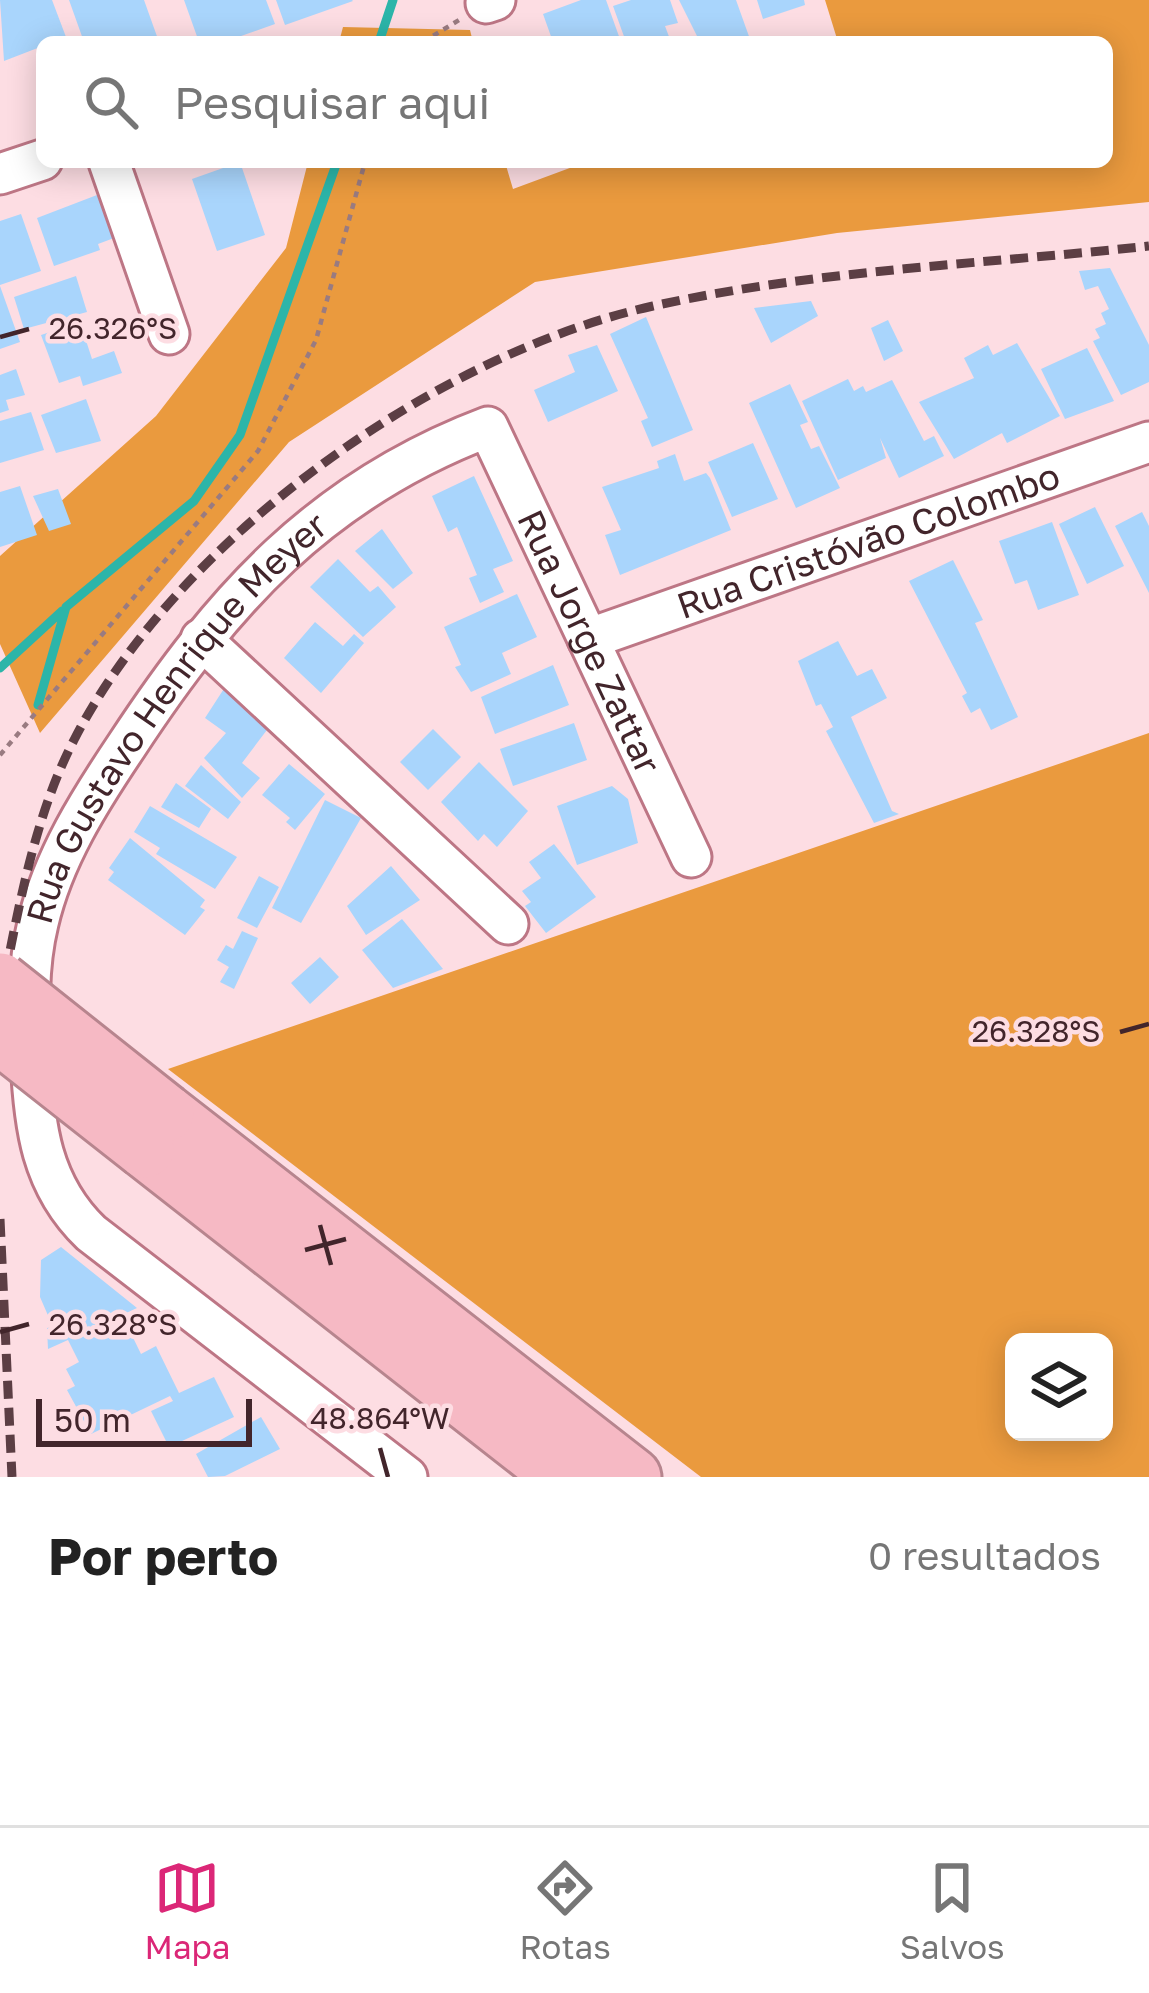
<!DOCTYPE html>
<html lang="pt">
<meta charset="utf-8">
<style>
:root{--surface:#fff;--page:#f2f2f2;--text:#222;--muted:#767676;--line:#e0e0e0;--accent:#db2777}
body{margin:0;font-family:"Golos Text",sans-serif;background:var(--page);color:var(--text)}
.controls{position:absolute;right:36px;bottom:36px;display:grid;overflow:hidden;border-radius:18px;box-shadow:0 6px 30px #0003}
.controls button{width:108px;height:108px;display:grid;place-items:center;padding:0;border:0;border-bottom:3px solid var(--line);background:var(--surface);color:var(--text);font:60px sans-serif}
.scale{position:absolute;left:36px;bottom:30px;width:216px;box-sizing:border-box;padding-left:12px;border:6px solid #42252b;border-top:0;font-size:33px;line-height:42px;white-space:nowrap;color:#42252b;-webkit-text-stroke:9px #fddde3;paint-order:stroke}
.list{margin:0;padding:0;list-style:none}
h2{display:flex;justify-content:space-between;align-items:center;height:156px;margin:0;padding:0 48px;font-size:51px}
h2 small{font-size:39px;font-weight:400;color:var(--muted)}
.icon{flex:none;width:66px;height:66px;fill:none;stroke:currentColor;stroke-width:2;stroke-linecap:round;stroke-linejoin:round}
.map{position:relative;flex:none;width:1149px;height:1477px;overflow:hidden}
.search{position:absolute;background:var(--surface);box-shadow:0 6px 30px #0003;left:36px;right:36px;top:36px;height:132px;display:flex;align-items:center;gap:30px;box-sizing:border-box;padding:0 42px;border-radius:18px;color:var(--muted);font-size:45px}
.sheet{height:348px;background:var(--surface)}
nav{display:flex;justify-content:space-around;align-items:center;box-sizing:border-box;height:168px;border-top:3px solid var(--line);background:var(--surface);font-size:33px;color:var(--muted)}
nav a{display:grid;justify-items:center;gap:6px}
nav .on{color:var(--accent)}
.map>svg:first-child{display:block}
.forest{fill:#ea9a3e;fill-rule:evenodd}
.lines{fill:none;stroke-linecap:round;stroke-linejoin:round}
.stream{stroke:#2cb5a9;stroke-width:9}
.building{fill:#a9d5fc}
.minor-casing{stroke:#bd7685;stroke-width:45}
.highway-casing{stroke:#b7858e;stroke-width:63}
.path{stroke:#997b81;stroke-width:4.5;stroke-dasharray:6 6;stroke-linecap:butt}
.minor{stroke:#fff;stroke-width:39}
.highway{stroke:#f6b9c4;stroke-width:57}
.rail{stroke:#5c3e44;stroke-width:9;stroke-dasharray:18 9;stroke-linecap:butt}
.highway-bridge-casing{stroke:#b7858e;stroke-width:63;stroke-linecap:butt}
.highway-bridge{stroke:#f6b9c4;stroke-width:57}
.ticks{fill:none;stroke:#42252b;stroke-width:4.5}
.labels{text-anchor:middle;stroke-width:9;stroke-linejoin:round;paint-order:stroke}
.street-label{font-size:36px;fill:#42252b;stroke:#fddde3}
.ticks-label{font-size:30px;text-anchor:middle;fill:#42252b;stroke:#fddde3;stroke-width:9;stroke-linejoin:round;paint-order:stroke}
</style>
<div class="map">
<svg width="1149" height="1477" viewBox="0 0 1149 1477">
<rect width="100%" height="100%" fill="#fddde3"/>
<path class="forest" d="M825 0H1149V202L837 233 535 282 289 442 40 733 0 644V556L156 416 286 248 308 162H505L513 189 586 162H1107V42H838Z
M343 27 470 30 473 42H339Z
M1149 733V1477H701L168 1069ZM1104 1342V1432H1014V1342Z"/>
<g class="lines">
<path class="stream" d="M379 42 393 0
M0 668 62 611
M38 705 66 607 194 501 240 435 337 162"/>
</g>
<path class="building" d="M0 0H52L66 37 4 61Z
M69 0H144L159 42H84Z
M184 0H266L275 24 224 42H199Z
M276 0H352L353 1 285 25Z
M581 0H606L621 42H553L543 14Z
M631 0H670L678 23 665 26 671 42H626L613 6Z
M679 0H736L751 42H700Z
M757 0H804L805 5 763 19Z
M240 162 265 235 217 251 192 179Z
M97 195 114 238 98 244 100 250 54 266 37 218Z
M21 214 41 271 0 285V221Z
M1110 268 1149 345V382L1121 395 1093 341 1100 338 1095 329 1106 324 1101 313 1109 309 1098 286 1085 290 1079 271Z
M76 276 87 312 24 329 14 297Z
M0 286 20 342 0 349Z
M811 301 818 316 771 343 754 308Z
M646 317 693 430 652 447 641 421 648 418 610 334Z
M888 320 903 351 884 361 871 328Z
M80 322 92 359 114 351 122 373 83 386 80 376 59 383 41 335Z
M1017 343 1060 416 1007 443 1002 433 954 459 919 402 974 378 986 402 964 358 988 345 993 355Z
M597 345 618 391 548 422 534 390 575 372 568 355Z
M1087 348 1114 401 1065 419 1041 369Z
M16 369 25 395 6 400 9 410 0 413V375Z
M848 379 854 391 863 386 866 392 892 380 924 441 934 436 944 456 899 478 880 438 886 458 838 480 802 401Z
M790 384 808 422 800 425 811 449 819 446 840 488 796 508 749 403Z
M86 399 101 441 56 453 41 415Z
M31 412 44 450 0 463V421Z
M753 443 778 499 732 517 708 462Z
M675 454 684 481 706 473 710 478 731 530 620 575 605 535 621 530 602 487 659 468 657 461Z
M474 476 513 561 493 569 504 592 480 603 469 578 477 575 457 527 448 532 432 496Z
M20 486 37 535 0 547V492Z
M58 489 71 524 49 531 33 496Z
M1095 507 1124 566 1087 584 1059 524Z
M1142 512 1149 526V593L1115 526Z
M1052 522 1079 595 1038 610 1027 580 1015 584 999 541Z
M382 529 413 573 393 589 355 551Z
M338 559 370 592 378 586 396 607 363 637 310 587Z
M953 560 983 620 975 623 1018 717 991 730 980 708 971 713 962 696 967 693 909 581Z
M517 594 537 637 502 653 511 674 471 692 455 667 461 665 444 627Z
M315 622 343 646 354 634 364 643 321 693 284 658Z
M838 641 857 676 872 669 887 698 851 717 892 811 899 814 874 823 826 731 833 727 821 704 816 706 798 661Z
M553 665 569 705 495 734 481 697Z
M227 684 276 718 242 763 260 778 242 798 204 758 226 733 205 718Z
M574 723 587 760 513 786 500 749Z
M433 729 461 757 428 790 400 762Z
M479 762 528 811 497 847 484 834 478 841 441 802Z
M289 764 325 794 295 830 286 822 290 818 262 795Z
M201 765 241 802 228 819 185 786Z
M176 783 211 809 199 828 161 807Z
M612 786 628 799 638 843 577 865 557 806Z
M325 800 361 818 301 923 272 908Z
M150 806 237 857 215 889 156 854 160 848 134 832Z
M130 838 205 900 200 907 205 910 185 935 108 880 114 872 109 868Z
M554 844 596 897 546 933 525 906 531 902 522 891 541 878 529 862Z
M391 866 420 900 366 935 347 906Z
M259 876 279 887 257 928 237 918Z
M402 919 443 969 393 988 362 950Z
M242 931 258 938 234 989 220 982 229 967 217 960 226 945 233 949Z
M320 957 339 977 310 1004 291 983Z
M61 1247 137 1308 122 1315 141 1354 156 1346 179 1393 214 1377 234 1417 169 1447 151 1411 173 1401 170 1396 91 1434 67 1390 75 1386 66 1369 79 1362 68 1340 48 1349 47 1328 53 1327 40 1297 41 1260Z
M261 1417 280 1449 225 1476 208 1477 196 1454Z"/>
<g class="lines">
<defs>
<g id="minor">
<path d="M486 3 495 0"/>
<path d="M109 162 169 334"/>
<path d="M0 174 42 160"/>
<path d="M201 639 508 924"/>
<path id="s1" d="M588 639 1149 442"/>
<path id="s2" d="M407 1477 91 1233C41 1185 34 1126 31 1059 29 1013 27 968 38 923 53 858 90 800 127 745 223 599 321 490 488 427L691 857"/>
</g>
<path id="highway" d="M165 1113 632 1477
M145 1149 564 1477"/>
</defs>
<use href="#minor" class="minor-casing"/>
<use href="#highway" class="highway-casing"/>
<path class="path" d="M423 42 459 20
M0 755 258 451 316 340 365 162"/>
<use href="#minor" class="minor"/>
<use href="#highway" class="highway"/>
<path class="rail" d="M0 1002C17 916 33 819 74 740 177 539 435 354 653 306 815 270 985 264 1149 246
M0 1219 12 1477"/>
<defs>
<path id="highway-bridge" d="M0 982 165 1113
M0 1035 145 1149"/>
</defs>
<use href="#highway-bridge" class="highway-bridge-casing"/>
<use href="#highway-bridge" class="highway-bridge"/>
</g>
<path class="ticks" d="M0 337 29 329M1120 1032 1149 1024M320 1225 331 1265M305 1250 346 1239M0 1332 29 1324M380 1448 388 1477"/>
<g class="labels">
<g class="street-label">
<text dy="13" stroke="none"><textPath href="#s1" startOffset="297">Rua Cristóvão Colombo</textPath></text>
<text dy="13" stroke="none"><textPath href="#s2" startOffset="1653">Rua Jorge Zattar</textPath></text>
<text dy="13" stroke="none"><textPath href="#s2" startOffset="975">Rua Gustavo Henrique Meyer</textPath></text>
</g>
</g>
<g class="ticks-label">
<text x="113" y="339">26.326°S</text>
<text x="1036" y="1042">26.328°S</text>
<text x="113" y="1335">26.328°S</text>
<text x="380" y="1429">48.864°W</text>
</g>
</svg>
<div class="controls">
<button><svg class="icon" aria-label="layers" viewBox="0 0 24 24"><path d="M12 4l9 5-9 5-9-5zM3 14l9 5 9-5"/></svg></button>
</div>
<div class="scale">50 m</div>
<div class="search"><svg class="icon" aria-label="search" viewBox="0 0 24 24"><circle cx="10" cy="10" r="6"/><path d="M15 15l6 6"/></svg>Pesquisar aqui</div>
</div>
<section class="sheet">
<h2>Por perto<small>0 resultados</small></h2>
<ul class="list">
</ul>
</section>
<nav>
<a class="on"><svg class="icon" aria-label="map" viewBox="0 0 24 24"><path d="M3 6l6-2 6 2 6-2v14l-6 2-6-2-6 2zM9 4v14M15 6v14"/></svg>Mapa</a>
<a><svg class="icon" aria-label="directions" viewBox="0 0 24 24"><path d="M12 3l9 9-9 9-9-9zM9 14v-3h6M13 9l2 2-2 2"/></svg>Rotas</a>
<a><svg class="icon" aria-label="saved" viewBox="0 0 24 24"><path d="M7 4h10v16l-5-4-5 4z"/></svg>Salvos</a>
</nav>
